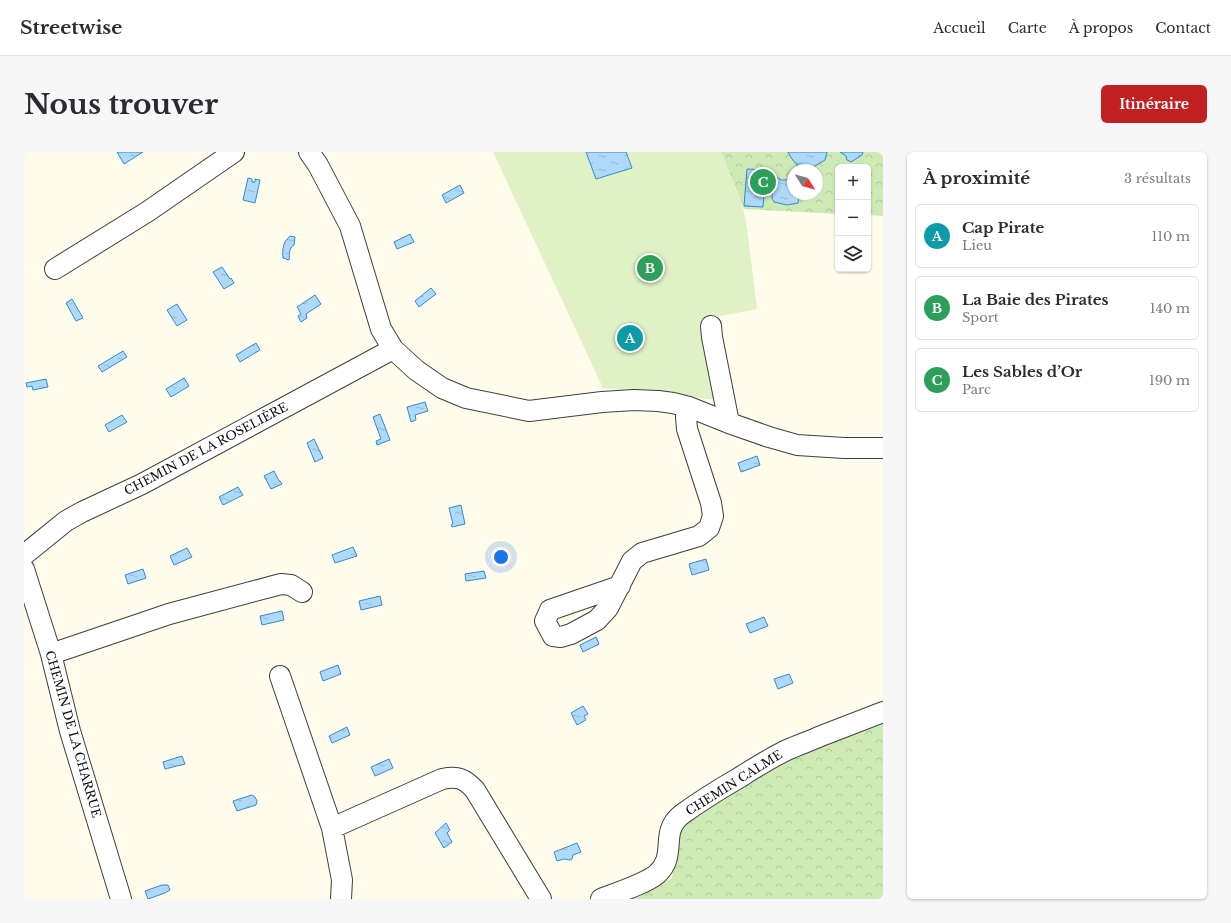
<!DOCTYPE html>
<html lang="fr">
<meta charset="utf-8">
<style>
:root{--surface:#fff;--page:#f7f7f7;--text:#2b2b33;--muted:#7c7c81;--line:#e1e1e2;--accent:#c02020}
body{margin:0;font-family:"Libre Baskerville",serif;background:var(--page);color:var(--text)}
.controls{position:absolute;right:12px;top:12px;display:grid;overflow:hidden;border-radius:6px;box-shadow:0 1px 3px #0004}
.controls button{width:36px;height:36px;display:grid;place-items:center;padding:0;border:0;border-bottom:1px solid var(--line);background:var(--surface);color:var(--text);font:20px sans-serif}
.compass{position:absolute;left:763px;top:12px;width:36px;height:36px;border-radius:50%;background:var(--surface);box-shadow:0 1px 3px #0004;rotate:127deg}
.you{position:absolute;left:477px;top:405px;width:14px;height:14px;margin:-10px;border:3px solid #fff;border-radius:50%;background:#1a73e8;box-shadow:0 0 0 6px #1a73e833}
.badge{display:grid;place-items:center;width:26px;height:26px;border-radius:50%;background:var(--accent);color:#fff;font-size:13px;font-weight:700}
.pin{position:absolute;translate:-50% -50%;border:2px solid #fff;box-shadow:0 1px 4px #0006}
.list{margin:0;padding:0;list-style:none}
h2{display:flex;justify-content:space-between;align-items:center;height:52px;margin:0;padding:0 16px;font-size:17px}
h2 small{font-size:13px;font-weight:400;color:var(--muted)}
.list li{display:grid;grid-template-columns:26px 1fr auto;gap:12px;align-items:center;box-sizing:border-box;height:64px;margin:0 8px 8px;padding:0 8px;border:1px solid var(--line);border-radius:6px}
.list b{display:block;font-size:15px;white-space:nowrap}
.list p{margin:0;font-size:13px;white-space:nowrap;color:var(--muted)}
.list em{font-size:13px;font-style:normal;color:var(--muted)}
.icon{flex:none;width:22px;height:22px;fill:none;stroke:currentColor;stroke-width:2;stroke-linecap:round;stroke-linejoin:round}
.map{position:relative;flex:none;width:859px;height:747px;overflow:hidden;border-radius:6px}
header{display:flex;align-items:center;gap:24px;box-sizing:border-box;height:56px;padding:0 20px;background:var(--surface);border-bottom:1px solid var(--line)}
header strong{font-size:19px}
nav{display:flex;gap:22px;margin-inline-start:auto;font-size:14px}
.intro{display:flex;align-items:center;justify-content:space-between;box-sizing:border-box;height:96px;padding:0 24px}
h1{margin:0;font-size:28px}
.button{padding:10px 18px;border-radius:6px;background:var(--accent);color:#fff;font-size:14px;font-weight:700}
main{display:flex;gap:24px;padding:0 24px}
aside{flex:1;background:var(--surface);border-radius:6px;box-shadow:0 1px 3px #0004}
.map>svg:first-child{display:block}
.park{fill:url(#park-crowns);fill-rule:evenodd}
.pitch{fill:#e0f1c6}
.water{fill:url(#water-ripples);stroke:#328ad2}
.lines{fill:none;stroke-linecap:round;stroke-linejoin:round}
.minor-casing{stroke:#3f3f3f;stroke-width:22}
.minor{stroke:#fff;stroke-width:20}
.labels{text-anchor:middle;stroke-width:4;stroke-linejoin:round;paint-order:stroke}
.street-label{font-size:12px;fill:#0c0c0c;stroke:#fff}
</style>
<header>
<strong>Streetwise</strong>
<nav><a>Accueil</a><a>Carte</a><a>À propos</a><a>Contact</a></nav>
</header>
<div class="intro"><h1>Nous trouver</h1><a class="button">Itinéraire</a></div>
<main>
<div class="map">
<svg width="859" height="747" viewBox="0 0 859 747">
<defs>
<pattern id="park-crowns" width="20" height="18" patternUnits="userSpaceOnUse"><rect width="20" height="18" fill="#cdeab4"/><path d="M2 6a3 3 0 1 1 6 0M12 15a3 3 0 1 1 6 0" fill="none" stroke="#afc89a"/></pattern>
<pattern id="water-ripples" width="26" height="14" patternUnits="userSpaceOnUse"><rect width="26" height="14" fill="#aed9f8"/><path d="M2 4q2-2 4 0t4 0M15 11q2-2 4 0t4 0" fill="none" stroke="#94b9d3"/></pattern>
</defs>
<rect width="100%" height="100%" fill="#fffceb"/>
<path class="park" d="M697 0H859V64L844 63V15H814V62L720 57ZM769 18H793V42H769Z
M859 568V747H602L648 726 654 676 755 609Z"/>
<path class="pitch" d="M469 0H697L719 56 723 76 733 157 681 167 694 248 579 236Z"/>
<path class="water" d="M93 0H119L100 12Z
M562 0H602L608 16 572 27Z
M764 0H803L801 8 784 18C774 17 768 8 764 0Z
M816 0H839L838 3 827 10 823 8 822 4Z
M723 17 742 18 739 55 720 54Z
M766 22H769V42H778L775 45 774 51 763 53 750 50 748 46 750 23 757 28H762L765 26Z
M224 26 228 27V30H231V27L236 28 231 51 219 48Z
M436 33 440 41 422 51 418 43Z
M386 82 390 90 373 97 370 90Z
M266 84 271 85 270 93C264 97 266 102 265 108L259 106C258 97 259 90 266 84Z
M198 115 206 127 207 126 210 131 200 137 189 120Z
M407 136 412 142 395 155 391 149Z
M291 143 297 152 282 162 283 166 277 170 274 164 277 162 273 155Z
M48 147 59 166 52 169 42 151Z
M153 152 163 168 153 174 143 158Z
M232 191 236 198 216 210 212 203Z
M99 199 103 205 78 220 74 214Z
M160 226 165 234 147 245 142 237Z
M22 227 24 235 9 238 8 234 3 235 2 231Z
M401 250 404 259 391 263 392 268 387 270 383 255Z
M356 262 366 288 353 293 352 289 357 287 349 265Z
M98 263 103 270 85 280 81 273Z
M290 287 299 306 291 310 283 291Z
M733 304 736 313 717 320 714 311Z
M250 319 255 329H256L258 332 247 337 240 324Z
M214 335 219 343 199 353 195 345Z
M437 353 441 372 428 375 427 373 429 372 425 356Z
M329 395 333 404 311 411 308 403Z
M163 396 168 405 150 413 146 404Z
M682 407 685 418 668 423 665 412Z
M119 417 122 426 104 432 101 423Z
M460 419 462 426 442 429 441 422Z
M356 444 358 453 337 458 335 449Z
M258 459 260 468 238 473 236 464Z
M740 465 744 474 726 481 722 472Z
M572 485 575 492 559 500 556 493Z
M314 513 317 522 299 529 296 520Z
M765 522 769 531 754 537 750 527Z
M559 554 564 562 560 564 562 568 553 573 547 561Z
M323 575 326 583 308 591 305 584Z
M158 604 161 612 141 617 139 610Z
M365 607 369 616 351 624 347 615Z
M228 643 231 645 233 649 232 653 213 659 209 649Z
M422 671 426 678 423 681 428 690 420 696 411 681Z
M553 691 557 700 549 703 548 707 546 708 540 707 533 709 530 700Z
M138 733H144L146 738 141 741 124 747 121 739Z"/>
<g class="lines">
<defs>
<path id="minor" d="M285 0 294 13 326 74 357 177 369 197 392 218 418 236 442 246 505 259 578 250 610 248 634 249 649 251 665 255 705 271 745 285 773 293 820 296H859
M31 117 123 60 210 0
M687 174 688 185 705 271
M0 403 42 369 58 360 118 332 369 197
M0 417 27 502 46 579 97 747
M596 434 526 458 521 469 529 484 537 485 547 482 573 468 584 456 608 409 618 401 675 384 685 376 689 364 687 351 663 277 662 265 665 255
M27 502 145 462 257 432 267 433 278 440
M256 524 308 676 318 728 317 747
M308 676 418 627C434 624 440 626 451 638L517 747
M577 747C592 741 621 732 633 722 654 703 635 681 657 663 675 650 694 638 713 627 729 617 746 606 763 598 774 593 786 589 797 584 818 576 838 568 859 560"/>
</defs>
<use href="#minor" class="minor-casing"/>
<use href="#minor" class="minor"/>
</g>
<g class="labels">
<g class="street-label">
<text transform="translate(182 297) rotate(-28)" y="4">CHEMIN DE LA ROSELIÈRE</text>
<text transform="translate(49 582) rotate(74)" y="4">CHEMIN DE LA CHARRUE</text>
<text transform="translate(710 631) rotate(-32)" y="4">CHEMIN CALME</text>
</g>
</g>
</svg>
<div class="controls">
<button>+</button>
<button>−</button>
<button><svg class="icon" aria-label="layers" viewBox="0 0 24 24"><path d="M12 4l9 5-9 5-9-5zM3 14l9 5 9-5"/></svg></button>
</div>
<svg class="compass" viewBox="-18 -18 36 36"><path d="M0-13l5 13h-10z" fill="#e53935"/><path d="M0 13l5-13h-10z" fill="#7c7c81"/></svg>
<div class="you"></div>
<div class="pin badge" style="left:606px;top:186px;background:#0f9aa8">A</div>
<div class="pin badge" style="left:626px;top:116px;background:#2e9e5b">B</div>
<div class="pin badge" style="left:739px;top:30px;background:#2e9e5b">C</div>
</div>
<aside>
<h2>À proximité<small>3 résultats</small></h2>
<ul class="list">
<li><span class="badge" style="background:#0f9aa8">A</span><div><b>Cap Pirate</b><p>Lieu</p></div><em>110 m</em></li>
<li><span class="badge" style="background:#2e9e5b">B</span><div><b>La Baie des Pirates</b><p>Sport</p></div><em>140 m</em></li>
<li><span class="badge" style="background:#2e9e5b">C</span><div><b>Les Sables d’Or</b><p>Parc</p></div><em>190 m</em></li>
</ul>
</aside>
</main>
